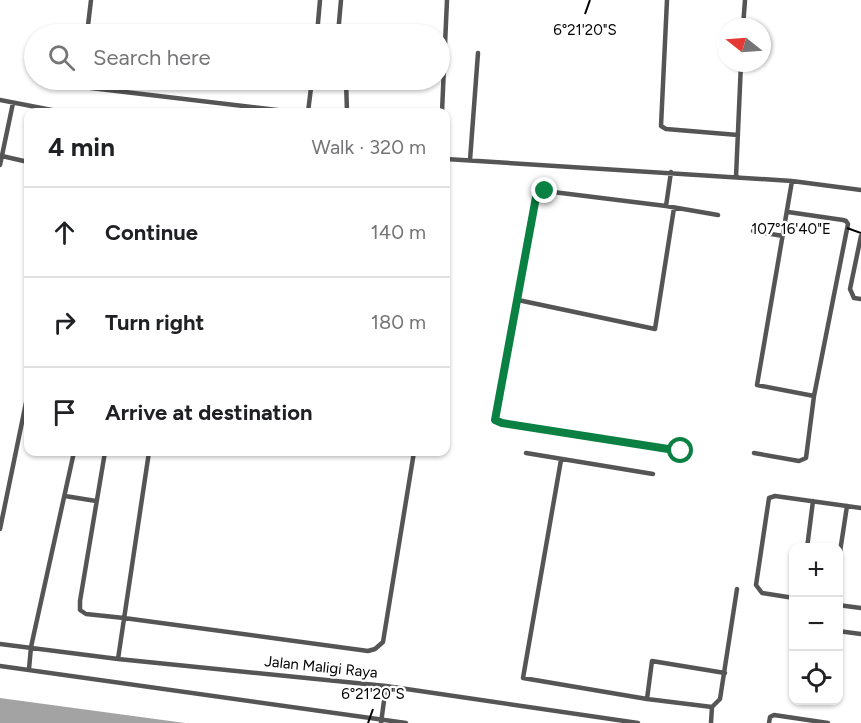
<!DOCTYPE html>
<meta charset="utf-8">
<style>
:root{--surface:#fff;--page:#f2f2f2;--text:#202124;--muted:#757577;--line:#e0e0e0}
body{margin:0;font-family:Figtree,sans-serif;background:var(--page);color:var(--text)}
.controls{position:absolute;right:18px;bottom:18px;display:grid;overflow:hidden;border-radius:12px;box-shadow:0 2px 4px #0004}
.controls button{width:54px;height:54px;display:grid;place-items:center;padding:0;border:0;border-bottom:2px solid var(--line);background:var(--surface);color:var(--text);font:30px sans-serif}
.compass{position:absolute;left:717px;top:18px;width:54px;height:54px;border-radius:50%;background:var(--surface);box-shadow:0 2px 4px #0004;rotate:287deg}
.stop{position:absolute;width:18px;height:18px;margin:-14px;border:4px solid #0b8043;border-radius:50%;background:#fff}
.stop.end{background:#0b8043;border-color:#fff;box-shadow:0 2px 6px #0008}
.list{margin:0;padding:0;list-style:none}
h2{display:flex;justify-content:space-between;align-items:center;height:78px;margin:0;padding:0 24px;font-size:26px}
h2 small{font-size:20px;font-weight:400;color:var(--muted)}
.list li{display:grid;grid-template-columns:39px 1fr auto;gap:18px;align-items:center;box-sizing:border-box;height:90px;padding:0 24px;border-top:2px solid var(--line)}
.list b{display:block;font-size:22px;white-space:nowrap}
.list em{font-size:20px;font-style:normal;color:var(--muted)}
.icon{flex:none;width:33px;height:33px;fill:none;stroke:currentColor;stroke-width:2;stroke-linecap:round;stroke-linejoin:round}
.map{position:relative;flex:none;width:861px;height:723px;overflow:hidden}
.search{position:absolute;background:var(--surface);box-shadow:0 2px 4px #0004;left:24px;top:24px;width:426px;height:66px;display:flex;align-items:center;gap:15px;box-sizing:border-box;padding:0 21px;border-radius:33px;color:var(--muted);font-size:22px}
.panel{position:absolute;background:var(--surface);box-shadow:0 2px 4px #0004;left:24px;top:108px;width:426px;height:348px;border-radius:12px}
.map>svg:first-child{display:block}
.water{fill:#a3a3a3}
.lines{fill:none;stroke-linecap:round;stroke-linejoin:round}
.lane{stroke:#555;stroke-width:4.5}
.route{stroke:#0b8043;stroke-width:8}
.ticks{fill:none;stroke:#000;stroke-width:2}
.labels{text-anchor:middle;stroke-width:4.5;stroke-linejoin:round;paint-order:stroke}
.street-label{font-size:15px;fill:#000;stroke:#fff}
.ticks-label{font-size:15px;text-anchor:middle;fill:#000;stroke:#fff;stroke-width:4.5;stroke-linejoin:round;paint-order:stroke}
</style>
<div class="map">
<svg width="861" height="723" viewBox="0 0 861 723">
<rect width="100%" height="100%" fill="#fff"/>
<path class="water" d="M0 698 185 723H0Z"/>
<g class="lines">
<path class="lane" d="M667 0 661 126 666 129 738 135
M743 27 745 0
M339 29 354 30
M87 34 91 0
M317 34 320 0
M338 34 341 0
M84 80 86 85 91 88 294 112
M346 80 347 112
M0 100 62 112
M347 110 374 112
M308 112 312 80
M442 112 447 0
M2 156 28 162
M446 159 792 181 861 190
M470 160 478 53
M0 165 13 103
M736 177 741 63
M666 206 671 172
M788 212 843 220 846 221 848 224 814 396 757 385 792 181
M753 231 783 236
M861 236 850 289 854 298 861 299
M518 300 655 329 674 208
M681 451 502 423 495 420V416L537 193 540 191H545L666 206 718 215
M105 452 80 601V610L86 614 124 618 368 651 375 649 383 642 414 452
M526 453 653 474
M754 453 799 461 806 458 814 396
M561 460 523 678 647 699 652 661 725 673
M65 496 96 501
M0 529 28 393
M807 548 813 501
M838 565 847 506
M794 598 762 593 756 585 769 498 775 496 861 508
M838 605 861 608
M838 631 861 634
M0 644 118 659 386 686 638 723
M118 659 149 452
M0 666 406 723
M29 669 31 647 74 452
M647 699 712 707
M381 723 386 686
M711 723 712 707 720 699 737 589
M769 723 770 717 774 715 828 723"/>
</g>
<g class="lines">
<path class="route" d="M545 191H540L536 197 495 420 502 423 681 451"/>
</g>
<path class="ticks" d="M585 14 590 0M847 228 861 233M368 723 373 709"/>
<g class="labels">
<g class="street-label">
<text transform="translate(321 667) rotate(6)" y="5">Jalan Maligi Raya</text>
</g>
</g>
<g class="ticks-label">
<text x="585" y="35">6°21'20"S</text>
<text x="791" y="234">107°16'40"E</text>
<text x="373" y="699">6°21'20"S</text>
</g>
</svg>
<div class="controls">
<button>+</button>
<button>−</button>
<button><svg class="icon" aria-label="locate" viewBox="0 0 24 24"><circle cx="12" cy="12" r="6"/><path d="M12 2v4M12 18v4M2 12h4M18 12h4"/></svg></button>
</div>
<svg class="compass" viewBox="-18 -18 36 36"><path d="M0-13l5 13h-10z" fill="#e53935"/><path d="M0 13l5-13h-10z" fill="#757577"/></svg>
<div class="stop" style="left:681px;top:451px"></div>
<div class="stop end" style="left:545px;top:191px"></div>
<div class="search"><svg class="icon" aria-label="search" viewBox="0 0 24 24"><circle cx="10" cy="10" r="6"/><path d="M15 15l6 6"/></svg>Search here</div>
<section class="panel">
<h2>4 min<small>Walk · 320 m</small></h2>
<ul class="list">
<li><svg class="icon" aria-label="ahead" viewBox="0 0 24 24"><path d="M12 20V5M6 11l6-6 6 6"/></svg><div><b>Continue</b></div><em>140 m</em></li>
<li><svg class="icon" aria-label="right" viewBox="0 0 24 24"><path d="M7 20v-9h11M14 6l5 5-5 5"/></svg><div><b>Turn right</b></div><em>180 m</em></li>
<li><svg class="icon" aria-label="arrive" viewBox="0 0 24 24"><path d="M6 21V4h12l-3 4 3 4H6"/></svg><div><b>Arrive at destination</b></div></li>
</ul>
</section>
</div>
